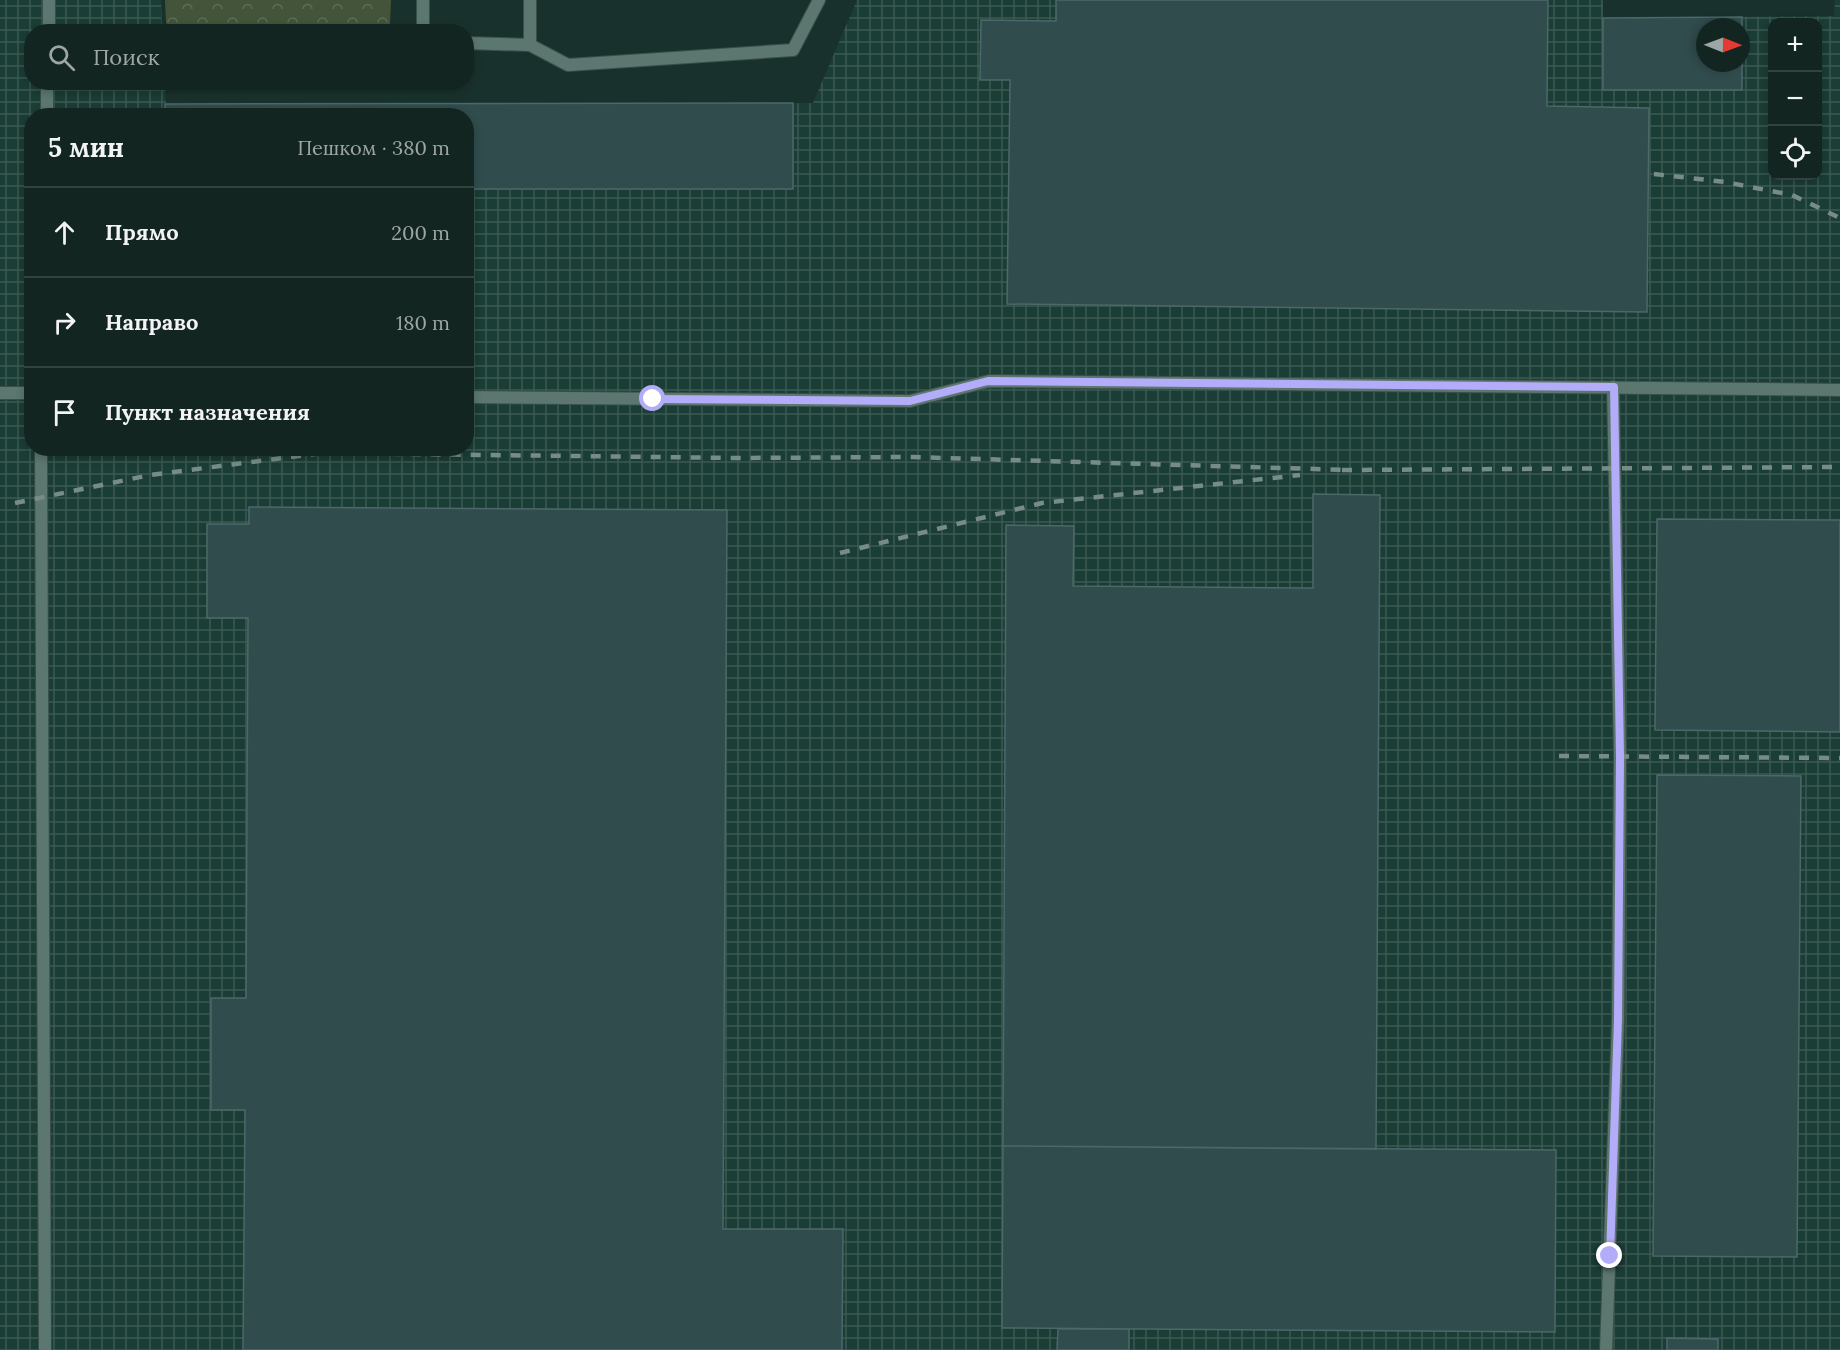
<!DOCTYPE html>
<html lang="ru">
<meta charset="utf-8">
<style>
:root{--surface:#132521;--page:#20312e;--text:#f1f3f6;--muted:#9da5a5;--line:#32423f}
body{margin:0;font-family:Lora,serif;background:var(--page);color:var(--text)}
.controls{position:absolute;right:18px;top:18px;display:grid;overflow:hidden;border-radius:12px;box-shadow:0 3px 9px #0003}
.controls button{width:54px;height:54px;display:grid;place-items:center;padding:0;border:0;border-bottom:2px solid var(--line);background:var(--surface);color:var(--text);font:30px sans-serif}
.compass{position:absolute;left:1696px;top:18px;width:54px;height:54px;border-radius:50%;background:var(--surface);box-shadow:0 3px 9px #0003;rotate:91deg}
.stop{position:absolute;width:18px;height:18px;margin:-14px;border:4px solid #b3adf9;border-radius:50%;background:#fff}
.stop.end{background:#b3adf9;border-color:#fff;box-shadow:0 2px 6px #0008}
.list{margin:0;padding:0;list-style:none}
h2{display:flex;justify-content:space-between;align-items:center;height:78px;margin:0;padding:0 24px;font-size:26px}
h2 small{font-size:20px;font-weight:400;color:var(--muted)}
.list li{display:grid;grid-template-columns:39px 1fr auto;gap:18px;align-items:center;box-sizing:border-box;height:90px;padding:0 24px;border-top:2px solid var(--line)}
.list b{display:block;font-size:22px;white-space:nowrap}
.list em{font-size:20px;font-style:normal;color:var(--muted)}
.icon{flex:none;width:33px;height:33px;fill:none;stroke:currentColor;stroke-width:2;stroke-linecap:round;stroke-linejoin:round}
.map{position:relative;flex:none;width:1840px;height:1350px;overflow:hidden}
.search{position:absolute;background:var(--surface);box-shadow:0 3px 9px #0003;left:24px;top:24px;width:450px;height:66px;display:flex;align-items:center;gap:15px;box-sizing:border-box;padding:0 21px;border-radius:24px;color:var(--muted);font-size:22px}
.panel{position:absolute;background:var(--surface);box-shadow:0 3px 9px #0003;left:24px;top:108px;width:450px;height:348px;border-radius:24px}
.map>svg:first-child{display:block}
.industrial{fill:url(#industrial-grid);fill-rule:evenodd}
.forest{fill:url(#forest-crowns)}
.building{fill:#314c4d;stroke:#4c6869;stroke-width:1.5;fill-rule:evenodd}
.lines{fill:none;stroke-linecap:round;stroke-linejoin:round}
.service-casing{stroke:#3a4f4a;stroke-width:14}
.service{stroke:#5c7770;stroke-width:12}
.rail{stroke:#788c87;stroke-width:4.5;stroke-dasharray:10 10;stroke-linecap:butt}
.route{stroke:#b3adf9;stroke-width:8}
</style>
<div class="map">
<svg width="1840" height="1350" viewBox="0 0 1840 1350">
<defs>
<pattern id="industrial-grid" width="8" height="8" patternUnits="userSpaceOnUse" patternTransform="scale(1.5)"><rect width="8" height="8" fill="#1a3d35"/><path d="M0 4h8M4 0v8" fill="none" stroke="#3b5952"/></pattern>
<pattern id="forest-crowns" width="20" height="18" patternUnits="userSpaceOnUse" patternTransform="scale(1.5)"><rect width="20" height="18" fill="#43543a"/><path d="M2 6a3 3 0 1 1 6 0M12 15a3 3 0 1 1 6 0" fill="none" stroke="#5d6d56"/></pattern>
</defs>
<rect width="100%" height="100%" fill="#19312c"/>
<path class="industrial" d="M0 0H161L162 31 32 32V82L165 83 166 104 813 103 857 0H1603V18L1834 16 1835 0H1840V1350H0ZM1772 22H1818V176H1772ZM1705 27H1741V63H1705ZM32 116H466V448H32Z"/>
<path class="forest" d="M165 0H391L390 24 385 32 177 31 166 23Z"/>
<path class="building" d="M1056 0H1548L1547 106 1649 108 1647 312 1007 304 1010 80H980L981 20 1056 21Z
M1742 17V90H1603V18ZM1705 27H1741V63H1705Z
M793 103V189H466V116H165V104Z
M1313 494 1380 495 1376 1149 1003 1146 1006 525 1074 526 1073 586 1313 588Z
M249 507 727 510 723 1229H843L842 1350H243L245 1110H211V998H246L248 618H207V524H249Z
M1657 519 1840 520V732L1655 730Z
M1657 775 1801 776 1797 1257 1653 1256Z
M1003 1146 1556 1150 1555 1332 1002 1328Z
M1058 1329H1129V1350H1057Z
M1667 1338 1718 1339V1350H1667Z"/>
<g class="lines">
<defs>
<path id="service" d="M423 0V32
M530 0V45
M49 32V0
M466 43 530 45 568 65 793 50 819 0
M47 116V82
M0 393H32
M466 397 910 401 989 381 1840 390
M41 448 45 1350
M1606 1350 1618 1020 1620 757 1613 387"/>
</defs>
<use href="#service" class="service-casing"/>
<use href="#service" class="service"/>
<path class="rail" d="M1654 174 1725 182 1792 195 1840 218
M1342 470 1840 467
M15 503 150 475 322 453 739 458 911 457 1349 470
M840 553 1042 503 1300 475
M1559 756 1840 758"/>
</g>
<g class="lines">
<path class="route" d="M653 399 910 401 988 381 1614 387 1620 757 1618 1020 1610 1256"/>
</g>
</svg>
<div class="controls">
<button>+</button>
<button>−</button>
<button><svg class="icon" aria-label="locate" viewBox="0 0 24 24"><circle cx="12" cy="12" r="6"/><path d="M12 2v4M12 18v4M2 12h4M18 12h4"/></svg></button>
</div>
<svg class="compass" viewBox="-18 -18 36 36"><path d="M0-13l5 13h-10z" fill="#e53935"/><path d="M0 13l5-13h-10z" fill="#9da5a5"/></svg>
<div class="stop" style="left:653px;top:399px"></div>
<div class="stop end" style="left:1610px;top:1256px"></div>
<div class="search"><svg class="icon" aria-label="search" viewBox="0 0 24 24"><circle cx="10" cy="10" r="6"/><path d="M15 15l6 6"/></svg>Поиск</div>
<section class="panel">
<h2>5 мин<small>Пешком · 380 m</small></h2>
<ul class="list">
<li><svg class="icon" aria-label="ahead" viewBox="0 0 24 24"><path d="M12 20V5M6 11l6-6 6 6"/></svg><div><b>Прямо</b></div><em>200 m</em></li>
<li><svg class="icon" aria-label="right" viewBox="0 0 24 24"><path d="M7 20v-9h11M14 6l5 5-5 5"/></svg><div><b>Направо</b></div><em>180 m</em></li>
<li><svg class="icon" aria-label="arrive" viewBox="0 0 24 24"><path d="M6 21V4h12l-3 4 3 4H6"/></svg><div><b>Пункт назначения</b></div></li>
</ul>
</section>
</div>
